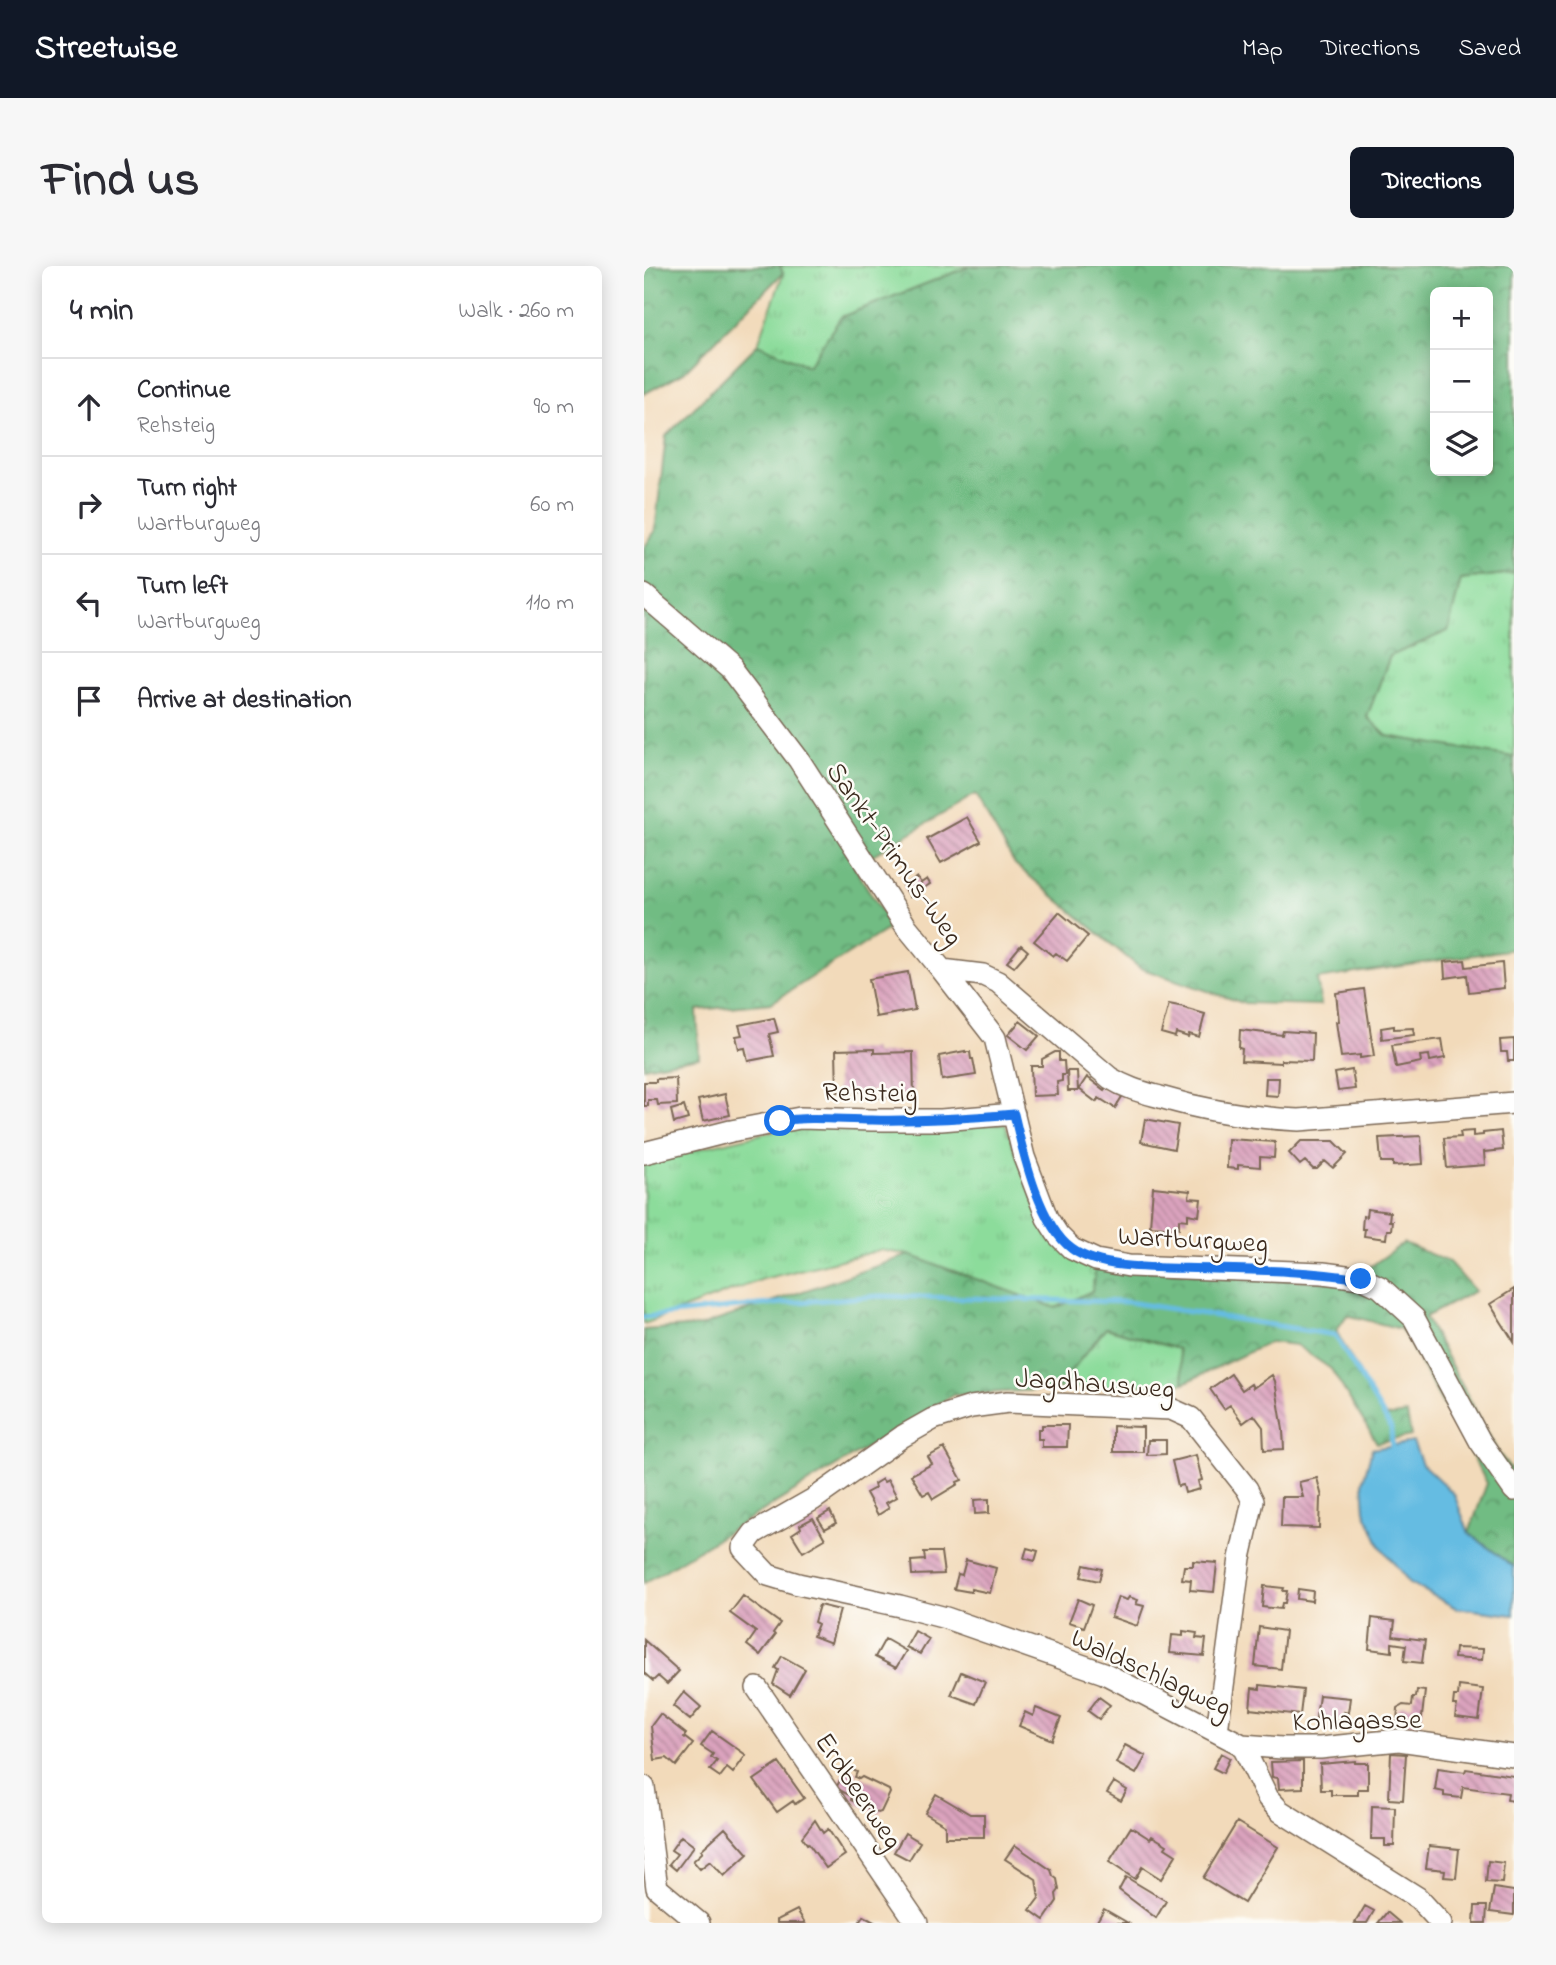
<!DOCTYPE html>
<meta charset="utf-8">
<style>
:root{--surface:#fff;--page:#f7f7f7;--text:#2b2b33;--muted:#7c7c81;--line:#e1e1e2;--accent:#111827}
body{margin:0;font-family:"Indie Flower",sans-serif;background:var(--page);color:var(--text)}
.controls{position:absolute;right:21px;top:21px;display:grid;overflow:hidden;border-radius:10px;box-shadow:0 4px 18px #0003}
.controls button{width:63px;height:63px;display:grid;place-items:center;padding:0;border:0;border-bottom:2px solid var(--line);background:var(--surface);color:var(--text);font:35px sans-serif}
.stop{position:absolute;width:21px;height:21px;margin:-16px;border:5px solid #1a73e8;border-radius:50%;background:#fff}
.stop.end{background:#1a73e8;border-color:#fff;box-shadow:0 2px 7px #0008}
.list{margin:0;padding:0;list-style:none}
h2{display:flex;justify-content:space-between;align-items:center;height:91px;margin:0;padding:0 28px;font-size:30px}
h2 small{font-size:23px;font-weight:400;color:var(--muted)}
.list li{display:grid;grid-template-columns:46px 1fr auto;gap:21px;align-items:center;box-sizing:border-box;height:98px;padding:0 28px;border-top:2px solid var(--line)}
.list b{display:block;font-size:26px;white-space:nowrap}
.list p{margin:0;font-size:23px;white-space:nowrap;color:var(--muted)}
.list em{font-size:23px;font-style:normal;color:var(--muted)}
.icon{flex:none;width:38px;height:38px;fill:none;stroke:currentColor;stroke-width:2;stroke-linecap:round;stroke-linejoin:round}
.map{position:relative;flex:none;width:870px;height:1657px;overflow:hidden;border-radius:10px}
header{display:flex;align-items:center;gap:42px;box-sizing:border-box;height:98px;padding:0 35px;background:var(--accent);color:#fff}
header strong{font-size:33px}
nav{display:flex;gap:38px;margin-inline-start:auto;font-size:24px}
.intro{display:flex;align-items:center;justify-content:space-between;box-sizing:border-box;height:168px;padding:0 42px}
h1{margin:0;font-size:49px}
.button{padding:18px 32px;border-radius:10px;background:var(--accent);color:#fff;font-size:24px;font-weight:700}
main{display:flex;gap:42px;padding:0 42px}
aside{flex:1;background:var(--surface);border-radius:10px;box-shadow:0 4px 18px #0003}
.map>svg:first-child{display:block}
.grass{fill:url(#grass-tufts);stroke:#64835c;stroke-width:2}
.forest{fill:url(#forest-crowns);stroke:#567350;stroke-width:2;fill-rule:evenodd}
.water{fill:#65bce2;stroke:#507380;stroke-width:2}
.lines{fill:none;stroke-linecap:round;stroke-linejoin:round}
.stream{stroke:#65bce2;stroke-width:5}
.building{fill:url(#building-back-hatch)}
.minor-casing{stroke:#7b6855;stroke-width:24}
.minor{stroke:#fff;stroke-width:21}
.route{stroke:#1a73e8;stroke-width:9}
.labels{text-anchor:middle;stroke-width:5;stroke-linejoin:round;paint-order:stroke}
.street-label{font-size:28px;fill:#3b2a1e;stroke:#fdfcf7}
</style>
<header>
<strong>Streetwise</strong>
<nav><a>Map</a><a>Directions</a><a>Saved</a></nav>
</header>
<div class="intro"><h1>Find us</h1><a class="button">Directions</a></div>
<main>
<aside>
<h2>4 min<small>Walk · 260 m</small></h2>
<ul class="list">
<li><svg class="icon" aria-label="ahead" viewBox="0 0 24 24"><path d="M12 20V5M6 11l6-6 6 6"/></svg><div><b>Continue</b><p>Rehsteig</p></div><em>90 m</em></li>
<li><svg class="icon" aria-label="right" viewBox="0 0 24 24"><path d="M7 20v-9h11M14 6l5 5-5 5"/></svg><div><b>Turn right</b><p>Wartburgweg</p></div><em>60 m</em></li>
<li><svg class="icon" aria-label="left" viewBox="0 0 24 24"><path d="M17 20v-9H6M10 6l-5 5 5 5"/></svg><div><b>Turn left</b><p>Wartburgweg</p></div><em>110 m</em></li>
<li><svg class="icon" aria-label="arrive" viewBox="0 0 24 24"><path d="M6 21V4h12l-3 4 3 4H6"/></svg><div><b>Arrive at destination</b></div></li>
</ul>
</aside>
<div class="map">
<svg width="870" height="1657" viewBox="0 0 870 1657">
<defs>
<pattern id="grass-tufts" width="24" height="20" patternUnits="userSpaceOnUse" patternTransform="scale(1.75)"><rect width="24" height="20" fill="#8cdc9b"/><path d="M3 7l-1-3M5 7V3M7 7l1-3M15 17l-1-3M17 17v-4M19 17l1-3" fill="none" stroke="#7abd85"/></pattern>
<pattern id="forest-crowns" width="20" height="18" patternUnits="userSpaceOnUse" patternTransform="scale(1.75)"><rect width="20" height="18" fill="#71bc83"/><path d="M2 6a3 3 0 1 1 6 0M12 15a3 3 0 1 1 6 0" fill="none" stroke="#5e996b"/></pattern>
<pattern id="building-back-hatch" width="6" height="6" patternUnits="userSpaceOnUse" patternTransform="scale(1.75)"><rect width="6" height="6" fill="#dba3be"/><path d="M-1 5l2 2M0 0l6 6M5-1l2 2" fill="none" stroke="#b3859a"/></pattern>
</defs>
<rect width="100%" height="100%" fill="#fdfcf7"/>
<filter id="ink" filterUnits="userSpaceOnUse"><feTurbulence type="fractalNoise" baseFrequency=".0143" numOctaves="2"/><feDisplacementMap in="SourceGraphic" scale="14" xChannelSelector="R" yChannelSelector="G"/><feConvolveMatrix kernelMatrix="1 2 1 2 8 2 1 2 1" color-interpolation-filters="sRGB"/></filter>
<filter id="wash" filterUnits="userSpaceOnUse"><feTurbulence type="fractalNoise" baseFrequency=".00686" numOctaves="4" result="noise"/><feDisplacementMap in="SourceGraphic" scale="28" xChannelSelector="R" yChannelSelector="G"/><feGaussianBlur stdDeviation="1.57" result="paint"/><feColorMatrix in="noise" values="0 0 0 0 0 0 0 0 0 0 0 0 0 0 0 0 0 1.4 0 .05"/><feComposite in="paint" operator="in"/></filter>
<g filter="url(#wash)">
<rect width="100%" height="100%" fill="#f2daba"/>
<path class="grass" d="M136 0H327L197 51 164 101 114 78 139 8Z
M870 307V491L743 470 723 451 746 390 804 364 817 313Z
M361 858 404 971 452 1001 448 1025 412 1042 265 989 237 984 119 1013 0 1058V895L156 859Z
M462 1062 534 1083 540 1117 412 1123Z"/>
<path class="forest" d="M0 0H136L139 7 40 106 0 128Z
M327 0H870V307L817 313 804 365 746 390 723 451 743 470 870 491V683L673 713 677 739 599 737 496 702 371 598 331 529 210 600 247 661 127 737 53 744 55 791 0 801V282L11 265 22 170 114 78 164 100 197 51ZM791 26H844V205H791Z
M760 977 805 996 831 1025 781 1051 854 1186 870 1207V1301L825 1267 843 1217 757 1063 703 1049 692 1065 740 1151 763 1148 767 1170 733 1177 687 1103 652 1079 626 1076 540 1117 534 1083 462 1062 412 1123 309 1129 0 1317V1064L57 1060 265 989 412 1042 448 1025 452 1001 703 1017Z"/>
<path class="water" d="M769 1176 778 1198 810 1228 825 1267 870 1301V1349L812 1342 766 1317 736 1280 721 1245 719 1216 728 1183Z"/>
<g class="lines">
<path class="stream" d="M0 1051 114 1039 236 1030 484 1036 691 1069 747 1162 748 1180"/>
</g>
<g id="blocks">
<path class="building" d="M323 551 337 575 297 597 283 573Z
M273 611 277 617 283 613 286 618 266 631 259 619Z
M415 646 444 670 423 695 412 687 409 690 390 675Z
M377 679 384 685 370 701 363 696Z
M821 694 822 701 858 697 860 722 825 726 823 709 801 712 800 696Z
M264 706 271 744 232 751 225 713Z
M720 723 730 790 716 792V789L697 791 692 756 695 755 692 727Z
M525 738 540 741V742L561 748 555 771 545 768 544 771 532 767 531 771 517 767Z
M130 752 134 766 125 768 130 790 104 795 101 782 95 783 92 770 98 769 95 759Z
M376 755 395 770 383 784 364 769Z
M750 760V763L769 762 770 769 738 773 737 762Z
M596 764 638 769 639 765 669 767 668 795 637 794V797L597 795 598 783 595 782Z
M798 773 801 792 786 795 785 789 776 790 777 796 752 801 748 779Z
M870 773V795H864L863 786H857L856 774Z
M230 783V787L269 786 270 830 232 832V825L193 826 192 784Z
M321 785V786H326L327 793H329L332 809 298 814 295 790Z
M411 786H415V795H420L421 809H418V815L413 816 414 829 388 830 387 800H398V793Z
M708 804 711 823 694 825 691 807Z
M423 805H433L434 825H424Z
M443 811 460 824 463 820 479 829 471 842 455 832 452 836 435 823Z
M32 812 33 838 14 839 13 834H4V840H0V816H12V813Z
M622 812H635L634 830 621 829Z
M81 828 86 849 59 855 54 834Z
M40 840 44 853 30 857 27 844Z
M501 853 534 859 530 883 497 876Z
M829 865V870L839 869V867L857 865 859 884 840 886 841 899 803 902 800 872 817 871 816 866Z
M777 870 779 898 749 900V896H737L735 872Z
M584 873 631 876 630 892 616 891V901L594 899V903L583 902Z
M657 875H690L703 888 689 902 681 895 673 903H669L661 895 656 899 645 887Z
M509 921 546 925 545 932 557 933 555 950 544 948V954L535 953V962L506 960Z
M723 943 746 946 745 955H748L747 964H743L742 973 720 970 721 963H718L719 950 722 951Z
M870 1023V1076L846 1038Z
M587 1108 598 1124 607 1118 609 1122 628 1109 631 1115 639 1164 640 1183 620 1184 619 1161 610 1149 599 1157 586 1139 580 1143 566 1123Z
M398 1159H424L423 1181H398V1173H394V1163H398Z
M469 1160 499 1161V1186H469Z
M504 1174H522V1188L503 1189Z
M300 1182 318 1214 313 1216 314 1218 289 1233 285 1226 279 1229 267 1209 288 1198 284 1191Z
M552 1189 558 1214 554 1215 556 1223 541 1227 539 1219 534 1220 528 1195Z
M673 1212 678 1231 676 1232 675 1262 637 1261 638 1231H659L655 1216Z
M238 1213 240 1216 244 1214 253 1231 242 1237 245 1242 234 1249 222 1227 231 1222 230 1218Z
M345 1233V1247L331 1248 330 1234Z
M186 1245 192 1257 181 1263 174 1252Z
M169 1252 181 1273 159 1286 148 1268 157 1262 156 1259Z
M383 1282 394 1285 391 1295 380 1292Z
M280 1286H297L300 1308 268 1309 267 1295 281 1294Z
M322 1294 352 1302 346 1327 327 1323V1326L310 1323 314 1308 318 1309Z
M549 1295 573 1297 570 1326 546 1324 547 1314 538 1313 540 1300H549Z
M440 1299 458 1303 455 1315 437 1311Z
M620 1320 640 1322 639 1325H643L641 1337H638L637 1343 618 1341Z
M654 1323 669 1325 668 1335 653 1333Z
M99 1330 136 1357 129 1367 131 1369 116 1389 103 1379 112 1366 86 1347Z
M474 1331 483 1334 485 1331 494 1334 492 1338 500 1340 493 1360 467 1351Z
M434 1333 448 1339 440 1361 425 1356Z
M175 1339 196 1344 187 1377 169 1370 174 1358 170 1356Z
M728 1352 751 1355 749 1370 781 1374 778 1397 760 1395 762 1379 748 1377V1386L725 1383Z
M615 1361 641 1365 637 1403 611 1400Z
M271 1365 285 1373 276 1388 262 1381Z
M539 1365 553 1367 552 1372 562 1373 560 1390 526 1387 528 1369 539 1370Z
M241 1373 262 1385 252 1402 231 1391Z
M0 1374 35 1405 23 1418 14 1410 9 1415 0 1407Z
M811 1382 839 1383 838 1394 810 1392Z
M138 1390 161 1403 146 1429 129 1418 134 1404 131 1402Z
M317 1406 341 1416 332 1438 307 1429Z
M616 1419 659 1424 656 1449 606 1443 608 1422 616 1423Z
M815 1420 839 1423 835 1454 811 1451 813 1439H809L810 1430H814Z
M773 1424 781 1425 777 1459 753 1456 754 1442 759 1439 768 1440 769 1431H772Z
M40 1426 57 1441 46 1454 29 1440Z
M675 1429 706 1432 704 1447 700 1446 699 1455 672 1452Z
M455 1431 466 1439 455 1453 444 1445Z
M392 1442 417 1452 408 1474 375 1460 381 1446 389 1450Z
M16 1448 42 1468 40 1471 49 1478 32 1500 23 1492 11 1494 7 1460Z
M68 1465 102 1489 89 1507 83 1502 76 1511 66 1504 73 1495 67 1491 69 1488 57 1480Z
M481 1479 502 1490 492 1508 472 1497Z
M577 1487 586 1492 579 1507 569 1502Z
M747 1487 762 1488 759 1534 745 1533Z
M659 1495V1522L635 1523 634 1512 628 1511 627 1496Z
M711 1495V1497H724V1523H714V1529H687V1524H677L676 1498Z
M135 1497 160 1532 151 1538 149 1535 133 1546 110 1514Z
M203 1501 213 1506 211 1511 215 1513 218 1511 245 1524 246 1527 237 1546 234 1547 207 1534V1530L192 1522Z
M794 1502 821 1506 822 1503 870 1510V1535L863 1534 864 1527 819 1521 817 1532 800 1530V1526L791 1524Z
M470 1516 483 1524 477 1535 463 1527Z
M292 1528 326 1548H340V1571H301V1559L281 1547Z
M728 1540 751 1541 750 1580H741V1573H727Z
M171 1554 179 1567 184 1563 201 1589 182 1602 164 1577 163 1578 158 1571Z
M593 1556 634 1581 600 1637 559 1612Z
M487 1561 506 1573 508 1570 523 1579 521 1582 532 1589 517 1613 498 1601 491 1613 465 1596Z
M81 1562 104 1588 80 1610 66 1595 56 1603 49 1595 59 1586 57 1584Z
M261 1567 276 1576 265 1594 250 1586Z
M37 1570 50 1580 32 1604 25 1598 33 1588 27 1584Z
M371 1579 407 1604 409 1610 413 1613 415 1624 412 1628 413 1635 400 1654 386 1644 395 1632 392 1613 361 1593Z
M785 1580 815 1583 812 1612 800 1611 801 1604 782 1602Z
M844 1595 860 1597 858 1617 842 1616Z
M482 1611 522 1635 512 1652 475 1624Z
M850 1622 870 1625V1649L846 1646Z
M721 1640 730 1645 723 1657H711Z
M831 1640H843L842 1657H830Z
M460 1643 484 1657H452Z
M153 1644 161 1657H133V1654Z
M743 1646 756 1657H734Z
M219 1650 232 1657H215Z"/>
</g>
</g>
<g filter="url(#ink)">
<use href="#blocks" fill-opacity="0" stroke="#7b6855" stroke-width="2"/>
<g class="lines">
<defs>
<path id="minor" d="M0 329 86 403 155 494 262 660 298 704 351 772 380 891 403 952 414 969 428 983 452 994 485 1000 679 1007 717 1012 736 1021 770 1052 836 1175 870 1224
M298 704 339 709 354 716 466 812C482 822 498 826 516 831 562 845 608 852 655 854L870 837
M0 887 87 865 156 852 228 854H297L370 848
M113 1422 273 1657
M573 1465 596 1292 609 1235 603 1223 547 1152 527 1143 364 1136 327 1141 289 1153 259 1170 170 1233 110 1267 99 1282 124 1309 154 1318 256 1340 302 1352 460 1407 598 1479 624 1532 636 1545 774 1632 797 1657
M598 1479 638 1482H676L755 1474 870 1490
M0 1521 13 1622 55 1657"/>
</defs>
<use href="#minor" class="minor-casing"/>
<use href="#minor" class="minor"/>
</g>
</g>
<g class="lines" filter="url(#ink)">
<path class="route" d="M136 855C167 850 197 854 228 854 276 855 323 852 370 848 379 886 395 959 428 983 459 1006 530 1001 569 1003 618 1004 668 1005 717 1013"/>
</g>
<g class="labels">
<g class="street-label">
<text transform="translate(252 587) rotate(55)" y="10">Sankt-Primus-Weg</text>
<text transform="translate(226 825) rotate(1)" y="10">Rehsteig</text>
<text transform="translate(549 972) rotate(3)" y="10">Wartburgweg</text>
<text transform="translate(451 1116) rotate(4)" y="10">Jagdhausweg</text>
<text transform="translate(508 1405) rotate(25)" y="10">Waldschlagweg</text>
<text transform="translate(713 1453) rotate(-1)" y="10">Kohlagasse</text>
<text transform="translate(216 1524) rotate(56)" y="10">Erdbeerweg</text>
</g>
</g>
</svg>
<div class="controls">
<button>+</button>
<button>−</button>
<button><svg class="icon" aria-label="layers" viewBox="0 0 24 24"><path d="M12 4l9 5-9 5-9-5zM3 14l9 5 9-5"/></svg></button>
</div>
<div class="stop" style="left:136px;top:855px"></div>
<div class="stop end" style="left:717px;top:1013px"></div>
</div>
</main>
